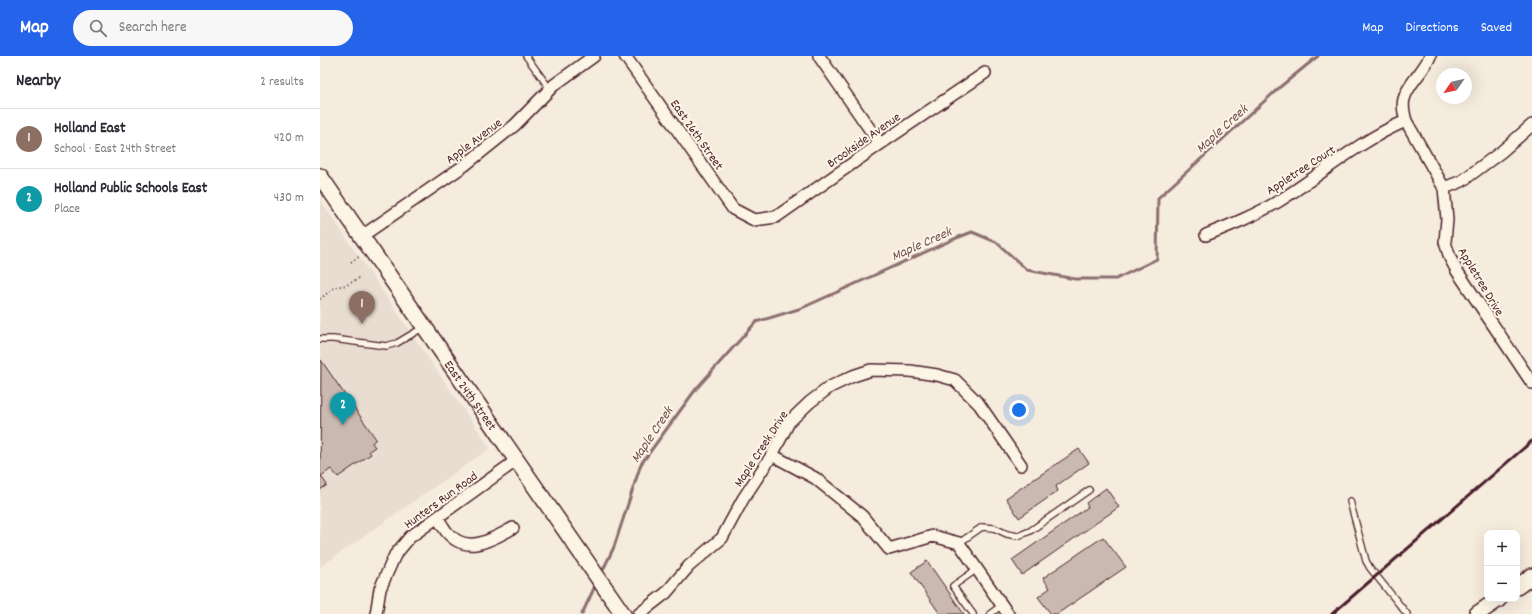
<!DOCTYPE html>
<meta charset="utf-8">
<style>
:root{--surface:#fff;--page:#f7f7f7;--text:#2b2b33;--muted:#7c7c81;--line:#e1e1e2;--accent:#2563eb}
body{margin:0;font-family:Dekko,sans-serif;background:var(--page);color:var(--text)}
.controls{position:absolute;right:12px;bottom:12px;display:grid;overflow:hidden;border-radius:8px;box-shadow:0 4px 16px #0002}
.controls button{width:36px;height:36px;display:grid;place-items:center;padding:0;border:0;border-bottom:1px solid var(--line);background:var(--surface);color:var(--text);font:20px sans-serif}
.compass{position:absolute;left:1116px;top:12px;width:36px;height:36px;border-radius:50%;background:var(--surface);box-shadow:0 4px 16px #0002;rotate:236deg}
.you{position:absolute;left:699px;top:354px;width:14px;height:14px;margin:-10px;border:3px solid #fff;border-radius:50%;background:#1a73e8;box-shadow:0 0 0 6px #1a73e833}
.badge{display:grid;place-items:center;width:26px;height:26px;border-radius:50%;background:var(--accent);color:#fff;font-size:13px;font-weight:700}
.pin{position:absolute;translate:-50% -33px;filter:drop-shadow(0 1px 2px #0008)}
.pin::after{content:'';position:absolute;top:21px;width:14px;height:12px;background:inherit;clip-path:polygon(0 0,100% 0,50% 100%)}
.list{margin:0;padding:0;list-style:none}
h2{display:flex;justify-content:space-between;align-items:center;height:52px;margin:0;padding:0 16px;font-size:17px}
h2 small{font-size:13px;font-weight:400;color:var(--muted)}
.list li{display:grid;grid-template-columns:26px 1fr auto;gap:12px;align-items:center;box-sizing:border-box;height:60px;padding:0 16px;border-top:1px solid var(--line)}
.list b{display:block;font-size:15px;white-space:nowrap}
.list p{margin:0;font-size:13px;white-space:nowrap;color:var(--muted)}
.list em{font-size:13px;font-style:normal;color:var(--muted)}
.icon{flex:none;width:22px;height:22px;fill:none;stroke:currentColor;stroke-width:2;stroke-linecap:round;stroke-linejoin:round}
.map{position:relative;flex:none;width:1212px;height:558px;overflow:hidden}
header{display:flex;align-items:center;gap:24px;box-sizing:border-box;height:56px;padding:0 20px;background:var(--accent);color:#fff}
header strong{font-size:19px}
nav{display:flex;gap:22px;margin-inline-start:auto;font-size:14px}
.search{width:280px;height:36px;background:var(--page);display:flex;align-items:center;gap:10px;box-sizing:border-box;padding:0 14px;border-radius:22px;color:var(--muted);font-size:15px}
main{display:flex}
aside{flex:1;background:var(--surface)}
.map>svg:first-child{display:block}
.built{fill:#e8ddd0}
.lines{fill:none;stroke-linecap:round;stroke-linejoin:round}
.stream{stroke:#8c6e70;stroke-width:3}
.building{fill:#cab9b1;stroke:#4a1f2b}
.lane-casing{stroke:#4a1f2b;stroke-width:8}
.street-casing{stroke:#4a1f2b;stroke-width:14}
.secondary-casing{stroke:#4a1f2b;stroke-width:18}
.path{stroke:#4a1f2b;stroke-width:2;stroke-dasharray:1 3;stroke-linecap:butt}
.lane{stroke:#fcf5e5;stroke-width:5.5}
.street{stroke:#fcf5e5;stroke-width:11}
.secondary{stroke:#fcf5e5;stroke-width:15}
.rail{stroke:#4a1f2b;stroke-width:3}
.labels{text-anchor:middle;stroke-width:4;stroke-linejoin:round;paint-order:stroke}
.street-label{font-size:13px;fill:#4a1f2b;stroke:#fcf5e5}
.water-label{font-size:14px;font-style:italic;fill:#704d53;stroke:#fcf5e5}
</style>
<header>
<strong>Map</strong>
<div class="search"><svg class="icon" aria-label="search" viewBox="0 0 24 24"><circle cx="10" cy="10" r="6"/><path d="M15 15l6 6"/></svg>Search here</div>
<nav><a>Map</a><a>Directions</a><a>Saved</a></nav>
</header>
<main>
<aside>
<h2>Nearby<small>2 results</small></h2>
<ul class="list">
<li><span class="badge" style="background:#8d6e63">1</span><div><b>Holland East</b><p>School · East 24th Street</p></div><em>420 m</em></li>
<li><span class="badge" style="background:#0f9aa8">2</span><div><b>Holland Public Schools East</b><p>Place</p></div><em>430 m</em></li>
</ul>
</aside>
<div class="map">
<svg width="1212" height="558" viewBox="0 0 1212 558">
<rect width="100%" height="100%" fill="#f5ecde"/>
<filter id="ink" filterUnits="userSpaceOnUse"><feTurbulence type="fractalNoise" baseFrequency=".025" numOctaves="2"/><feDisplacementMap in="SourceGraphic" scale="8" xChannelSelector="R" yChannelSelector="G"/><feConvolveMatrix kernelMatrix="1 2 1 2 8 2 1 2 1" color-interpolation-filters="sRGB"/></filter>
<g filter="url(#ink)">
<path class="built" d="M0 144 170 392 0 511Z"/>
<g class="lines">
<path class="stream" d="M281 518 294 491 321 408 376 333 436 266 482 252 634 183 652 176 676 186 707 214 755 223H796L837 203 838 142 960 31 998 0
M262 558 276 528"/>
</g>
<path class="building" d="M1 304 25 339 16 345 22 354 31 347 56 383 52 387 55 391 49 395 51 398 18 421 11 413 1 420 7 429 0 434Z
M759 393 769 407 736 430 738 435 699 462 686 442Z
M786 432 799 451 702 519 692 504 768 451 766 447Z
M783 481 806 511 737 558H731L718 541 730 532 723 522Z
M607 505 644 558H620L591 516Z"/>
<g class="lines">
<defs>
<path id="lane" d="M206 0 230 33
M0 283H13L66 290 77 287 104 271
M1030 445 1046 505 1050 512 1087 558
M639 487 662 471 674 472 687 478 698 480 710 475 769 434
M653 558 633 530 657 513
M670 558 682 549"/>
<path id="street" d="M305 0 413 153 434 164 456 161 560 88 665 17
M499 0 560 88
M1110 0C1104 16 1088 27 1084 43 1082 50 1084 58 1086 65L1124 132 1127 163 1125 186 1130 202 1137 215 1212 327
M1124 132 1142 125 1181 96 1212 69
M886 179C911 169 936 159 959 145 1001 119 1040 84 1086 65
M42 180 145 109 195 69 234 29 274 0
M452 399 495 422 542 460 569 493 613 480 639 487 688 558
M118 461C120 466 123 471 126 475 146 500 171 484 193 472
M56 558 60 533 75 499 90 481 197 404
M319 558 346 537 369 510 402 482 423 443 452 399 469 366 490 346 510 331 533 320 551 314 590 315 617 319 635 324 659 348 701 409"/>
<g id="secondary">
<path id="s1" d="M0 120 303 558"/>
<path d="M1197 531 1212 520"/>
<path d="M1157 558 1179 543"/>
</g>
</defs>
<use href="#lane" class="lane-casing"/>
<use href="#street" class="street-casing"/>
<use href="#secondary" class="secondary-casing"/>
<path class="path" d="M31 206 40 200
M0 243 15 231 27 229 41 221"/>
<use href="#lane" class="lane"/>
<use href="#street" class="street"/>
<use href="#secondary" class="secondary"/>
<path class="rail" d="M1012 558 1212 385"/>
</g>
</g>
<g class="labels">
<g class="street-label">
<text transform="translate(378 78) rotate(55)" y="5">East 26th Street</text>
<text transform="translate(543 83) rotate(-35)" y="5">Brookside Avenue</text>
<text transform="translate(153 84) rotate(-37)" y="5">Apple Avenue</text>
<text transform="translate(980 113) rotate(-33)" y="5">Appletree Court</text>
<text transform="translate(1162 225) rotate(59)" y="5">Appletree Drive</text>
<text dy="5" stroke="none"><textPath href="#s1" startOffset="266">East 24th Street</textPath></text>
<text transform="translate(440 392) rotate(-57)" y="5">Maple Creek Drive</text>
<text transform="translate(120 443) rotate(-36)" y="5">Hunters Run Road</text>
</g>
<g class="water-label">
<text transform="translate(901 72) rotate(-42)" y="5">Maple Creek</text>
<text transform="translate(601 187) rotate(-24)" y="5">Maple Creek</text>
<text transform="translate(331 378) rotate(-56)" y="5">Maple Creek</text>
</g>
</g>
</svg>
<div class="controls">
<button>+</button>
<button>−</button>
</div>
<svg class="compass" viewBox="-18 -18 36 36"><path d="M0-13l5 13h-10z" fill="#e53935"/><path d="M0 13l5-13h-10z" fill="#7c7c81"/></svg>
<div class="you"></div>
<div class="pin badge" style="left:42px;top:268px;background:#8d6e63">1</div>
<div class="pin badge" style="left:23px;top:369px;background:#0f9aa8">2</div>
</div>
</main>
